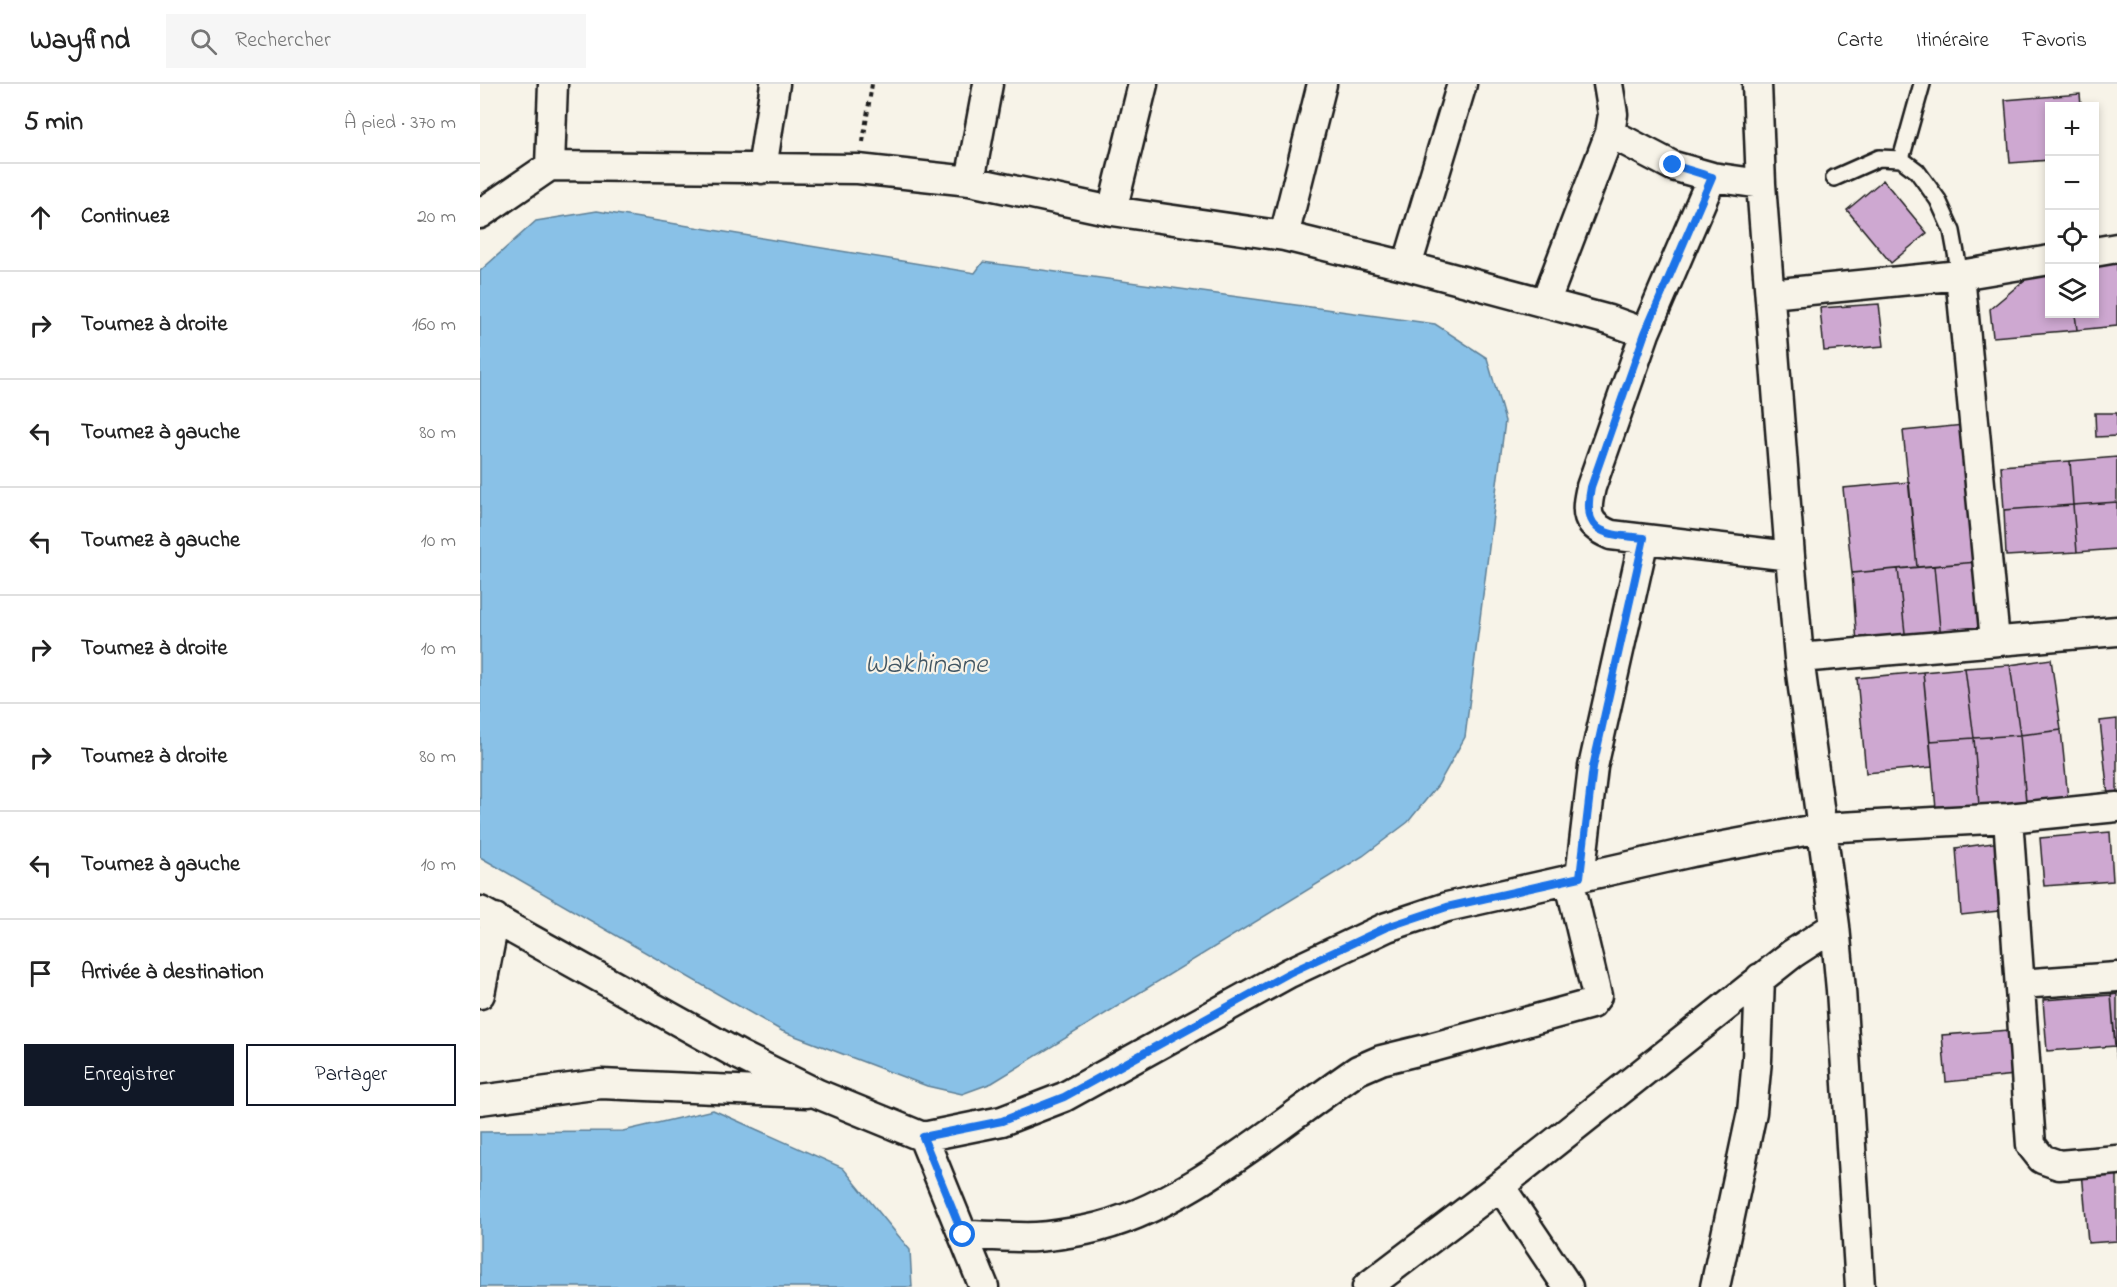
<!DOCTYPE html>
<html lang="fr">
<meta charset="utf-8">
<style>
:root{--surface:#fff;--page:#f6f6f6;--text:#222;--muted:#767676;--line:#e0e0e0;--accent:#111827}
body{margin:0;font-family:"Indie Flower",sans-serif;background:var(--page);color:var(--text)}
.controls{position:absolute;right:18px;top:18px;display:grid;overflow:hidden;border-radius:0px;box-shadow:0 3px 9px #0003}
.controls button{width:54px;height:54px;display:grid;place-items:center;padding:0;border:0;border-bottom:2px solid var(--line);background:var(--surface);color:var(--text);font:30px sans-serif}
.stop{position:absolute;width:18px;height:18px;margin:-14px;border:4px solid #1a73e8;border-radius:50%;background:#fff}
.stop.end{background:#1a73e8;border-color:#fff;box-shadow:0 2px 6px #0008}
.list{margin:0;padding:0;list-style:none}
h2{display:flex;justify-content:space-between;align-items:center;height:78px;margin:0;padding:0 24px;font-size:26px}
h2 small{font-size:20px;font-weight:400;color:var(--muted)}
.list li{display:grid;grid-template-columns:39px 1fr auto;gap:18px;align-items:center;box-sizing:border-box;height:108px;padding:0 24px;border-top:2px solid var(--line)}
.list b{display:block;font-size:22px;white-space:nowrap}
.list em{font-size:20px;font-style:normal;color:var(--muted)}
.actions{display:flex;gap:12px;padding:18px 24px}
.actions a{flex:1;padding:14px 0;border:2px solid var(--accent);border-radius:0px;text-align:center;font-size:21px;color:var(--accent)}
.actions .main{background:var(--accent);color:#fff}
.icon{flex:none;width:33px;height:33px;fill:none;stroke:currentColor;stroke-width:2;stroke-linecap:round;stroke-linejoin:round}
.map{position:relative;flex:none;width:1637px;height:1203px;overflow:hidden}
header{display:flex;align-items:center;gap:36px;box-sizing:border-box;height:84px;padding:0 30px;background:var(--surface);border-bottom:2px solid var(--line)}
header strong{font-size:28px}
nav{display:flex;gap:33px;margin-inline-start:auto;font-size:21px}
.search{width:420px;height:54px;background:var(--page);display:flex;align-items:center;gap:15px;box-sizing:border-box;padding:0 21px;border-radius:0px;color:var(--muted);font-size:22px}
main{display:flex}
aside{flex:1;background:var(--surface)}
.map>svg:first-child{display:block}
.water{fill:#89c1e7;stroke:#5d7f96;stroke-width:1.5}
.building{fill:#cea8d1;stroke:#1c1c1c;stroke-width:1.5}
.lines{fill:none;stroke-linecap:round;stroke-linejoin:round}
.lane-casing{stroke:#1c1c1c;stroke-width:20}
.street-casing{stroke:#1c1c1c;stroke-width:33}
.path{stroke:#1c1c1c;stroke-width:4;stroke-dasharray:4.5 4.5;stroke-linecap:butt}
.lane{stroke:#f7f3e8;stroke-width:15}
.street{stroke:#f7f3e8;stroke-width:28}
.route{stroke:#1a73e8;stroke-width:8}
.labels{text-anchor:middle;stroke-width:4.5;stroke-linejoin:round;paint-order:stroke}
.water-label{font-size:28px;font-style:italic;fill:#425663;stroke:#f7f3e8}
</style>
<header>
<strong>Wayfind</strong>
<div class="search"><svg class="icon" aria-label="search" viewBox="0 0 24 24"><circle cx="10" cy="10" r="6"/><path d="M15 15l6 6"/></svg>Rechercher</div>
<nav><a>Carte</a><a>Itinéraire</a><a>Favoris</a></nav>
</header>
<main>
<aside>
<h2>5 min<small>À pied · 370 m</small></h2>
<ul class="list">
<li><svg class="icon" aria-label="ahead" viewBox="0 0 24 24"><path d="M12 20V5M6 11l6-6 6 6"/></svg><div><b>Continuez</b></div><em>20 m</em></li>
<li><svg class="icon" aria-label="right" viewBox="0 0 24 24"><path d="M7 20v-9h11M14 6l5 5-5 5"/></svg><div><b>Tournez à droite</b></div><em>160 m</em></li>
<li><svg class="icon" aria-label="left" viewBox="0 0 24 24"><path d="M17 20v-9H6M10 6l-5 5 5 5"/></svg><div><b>Tournez à gauche</b></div><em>80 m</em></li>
<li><svg class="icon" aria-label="left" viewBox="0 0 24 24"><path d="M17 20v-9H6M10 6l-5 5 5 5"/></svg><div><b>Tournez à gauche</b></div><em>10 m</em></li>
<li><svg class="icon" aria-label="right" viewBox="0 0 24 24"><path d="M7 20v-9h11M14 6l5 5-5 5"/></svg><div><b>Tournez à droite</b></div><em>10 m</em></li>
<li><svg class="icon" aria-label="right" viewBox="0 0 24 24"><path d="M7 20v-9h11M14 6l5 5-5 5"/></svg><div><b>Tournez à droite</b></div><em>80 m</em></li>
<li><svg class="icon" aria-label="left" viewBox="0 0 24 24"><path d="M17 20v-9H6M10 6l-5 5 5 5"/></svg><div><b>Tournez à gauche</b></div><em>10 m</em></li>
<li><svg class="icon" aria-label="arrive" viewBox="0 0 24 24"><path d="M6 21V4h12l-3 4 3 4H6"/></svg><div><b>Arrivée à destination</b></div></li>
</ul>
<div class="actions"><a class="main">Enregistrer</a><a>Partager</a></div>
</aside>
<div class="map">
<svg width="1637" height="1203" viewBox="0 0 1637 1203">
<rect width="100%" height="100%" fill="#f7f3e8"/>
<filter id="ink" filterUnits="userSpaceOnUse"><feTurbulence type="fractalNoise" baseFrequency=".0167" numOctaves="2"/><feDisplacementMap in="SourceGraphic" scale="12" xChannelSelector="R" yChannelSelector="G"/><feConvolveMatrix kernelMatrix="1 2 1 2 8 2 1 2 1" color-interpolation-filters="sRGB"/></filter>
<g filter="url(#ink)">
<path class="water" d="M117 127 495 189 503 178 955 240 1007 274 1025 337 985 653 958 701 928 738 883 772 512 999 482 1010 447 1002 302 947 0 773V187L56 137Z
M233 1026 363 1084 430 1166 432 1203H0V1048L143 1047Z"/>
<path class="building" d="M1600 10 1601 22H1570V76L1530 79 1525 16Z
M1403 96 1447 149 1411 179 1367 126Z
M1637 178V242L1597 246 1595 230H1614V180Z
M1559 184H1570V230H1595L1597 246 1513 253 1510 225Z
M1399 220 1404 262 1344 267 1340 224Z
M1615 329H1637V352L1616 353Z
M1484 341 1497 478 1437 483 1423 347Z
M1637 373V418L1593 421 1590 377Z
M1590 377 1593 421 1524 426 1521 382Z
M1429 398 1437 483 1372 489 1363 404Z
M1637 418V465L1597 468 1593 421Z
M1593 421 1597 468 1526 472 1524 426Z
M1497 478 1506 551 1461 555 1454 482Z
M1454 482 1461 555 1426 558 1418 485Z
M1418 485 1426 558 1377 560 1372 489Z
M1571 575 1581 646 1540 651 1530 581Z
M1530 581 1540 651 1494 654 1485 584Z
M1485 584 1494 654 1450 657 1443 588Z
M1443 588 1452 683 1386 689 1377 594Z
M1637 635V710L1628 711 1620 637Z
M1581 646 1588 714 1546 718 1540 651Z
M1540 651 1546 718 1499 722 1494 654Z
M1494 654 1499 722 1456 725 1450 657Z
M1630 748 1633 797 1564 802 1560 754Z
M1520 758 1528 826 1481 831 1476 764Z
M1637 910V979L1631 911Z
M1631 911 1635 962 1567 967 1563 916Z
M1530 946 1535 991 1466 998 1462 951Z
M1637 1084V1157L1608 1159 1602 1087Z"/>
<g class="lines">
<defs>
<path id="lane" d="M1421 75 1442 0
M1354 94 1399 74 1421 75 1437 87 1458 116 1472 147 1480 191"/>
<path id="street" d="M1277 0 1281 100 1310 472 1319 574 1355 842 1361 906 1380 1203
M1130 49 1193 82 1232 93 1281 100
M70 82 378 85 490 97 632 127 804 152 927 182 1129 236 1165 249
M282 85 295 0
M1232 93 1165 249 1111 403C1105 429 1105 440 1131 451L1310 472
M490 97 508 0
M632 127 663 0
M0 130 70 82 73 0
M804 152 842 0
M1614 168 1637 164
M927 182 982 0
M1480 191 1515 557
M1290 210 1480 191 1570 176
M1065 219 1130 49 1133 30 1128 0
M1319 574 1637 547
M1528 734 1551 1061 1562 1075 1579 1081 1637 1076
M1100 793 1113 683 1164 455
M0 827 259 971 338 1010 443 1053 522 1037 584 1013 809 889 907 843 967 823 1212 768 1341 744 1528 734 1637 723
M1540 900 1637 893
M0 910 15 834
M0 1016 121 1000 327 1009
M443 1053 504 1203
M1020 1102 1088 1203
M483 1151C507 1151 532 1154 556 1153 572 1152 590 1149 606 1146 701 1127 798 1040 878 986L901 976 950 964 1111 920 1117 912 1089 795
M887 1203 1020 1102 1312 870 1355 842
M1235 1203 1272 1028 1277 976 1280 894"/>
</defs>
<use href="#lane" class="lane-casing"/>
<use href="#street" class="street-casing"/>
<path class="path" d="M383 58 392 0"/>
<use href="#lane" class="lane"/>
<use href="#street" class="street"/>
</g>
</g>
<g class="lines" filter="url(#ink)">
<path class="route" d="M483 1151 443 1053 522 1037 584 1013 809 889 907 843 967 823 1100 793 1113 683 1164 454C1125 450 1101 451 1111 403L1165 249 1232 93 1193 81"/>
</g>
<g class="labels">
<g class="water-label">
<text x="446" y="588">Wakhinane</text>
</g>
</g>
</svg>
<div class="controls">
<button>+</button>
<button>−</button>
<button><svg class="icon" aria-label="locate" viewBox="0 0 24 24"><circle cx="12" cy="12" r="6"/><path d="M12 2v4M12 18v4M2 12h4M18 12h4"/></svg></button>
<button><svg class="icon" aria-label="layers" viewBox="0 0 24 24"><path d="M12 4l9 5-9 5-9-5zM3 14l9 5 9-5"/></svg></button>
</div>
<div class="stop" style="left:483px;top:1151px"></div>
<div class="stop end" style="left:1193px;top:81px"></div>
</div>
</main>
